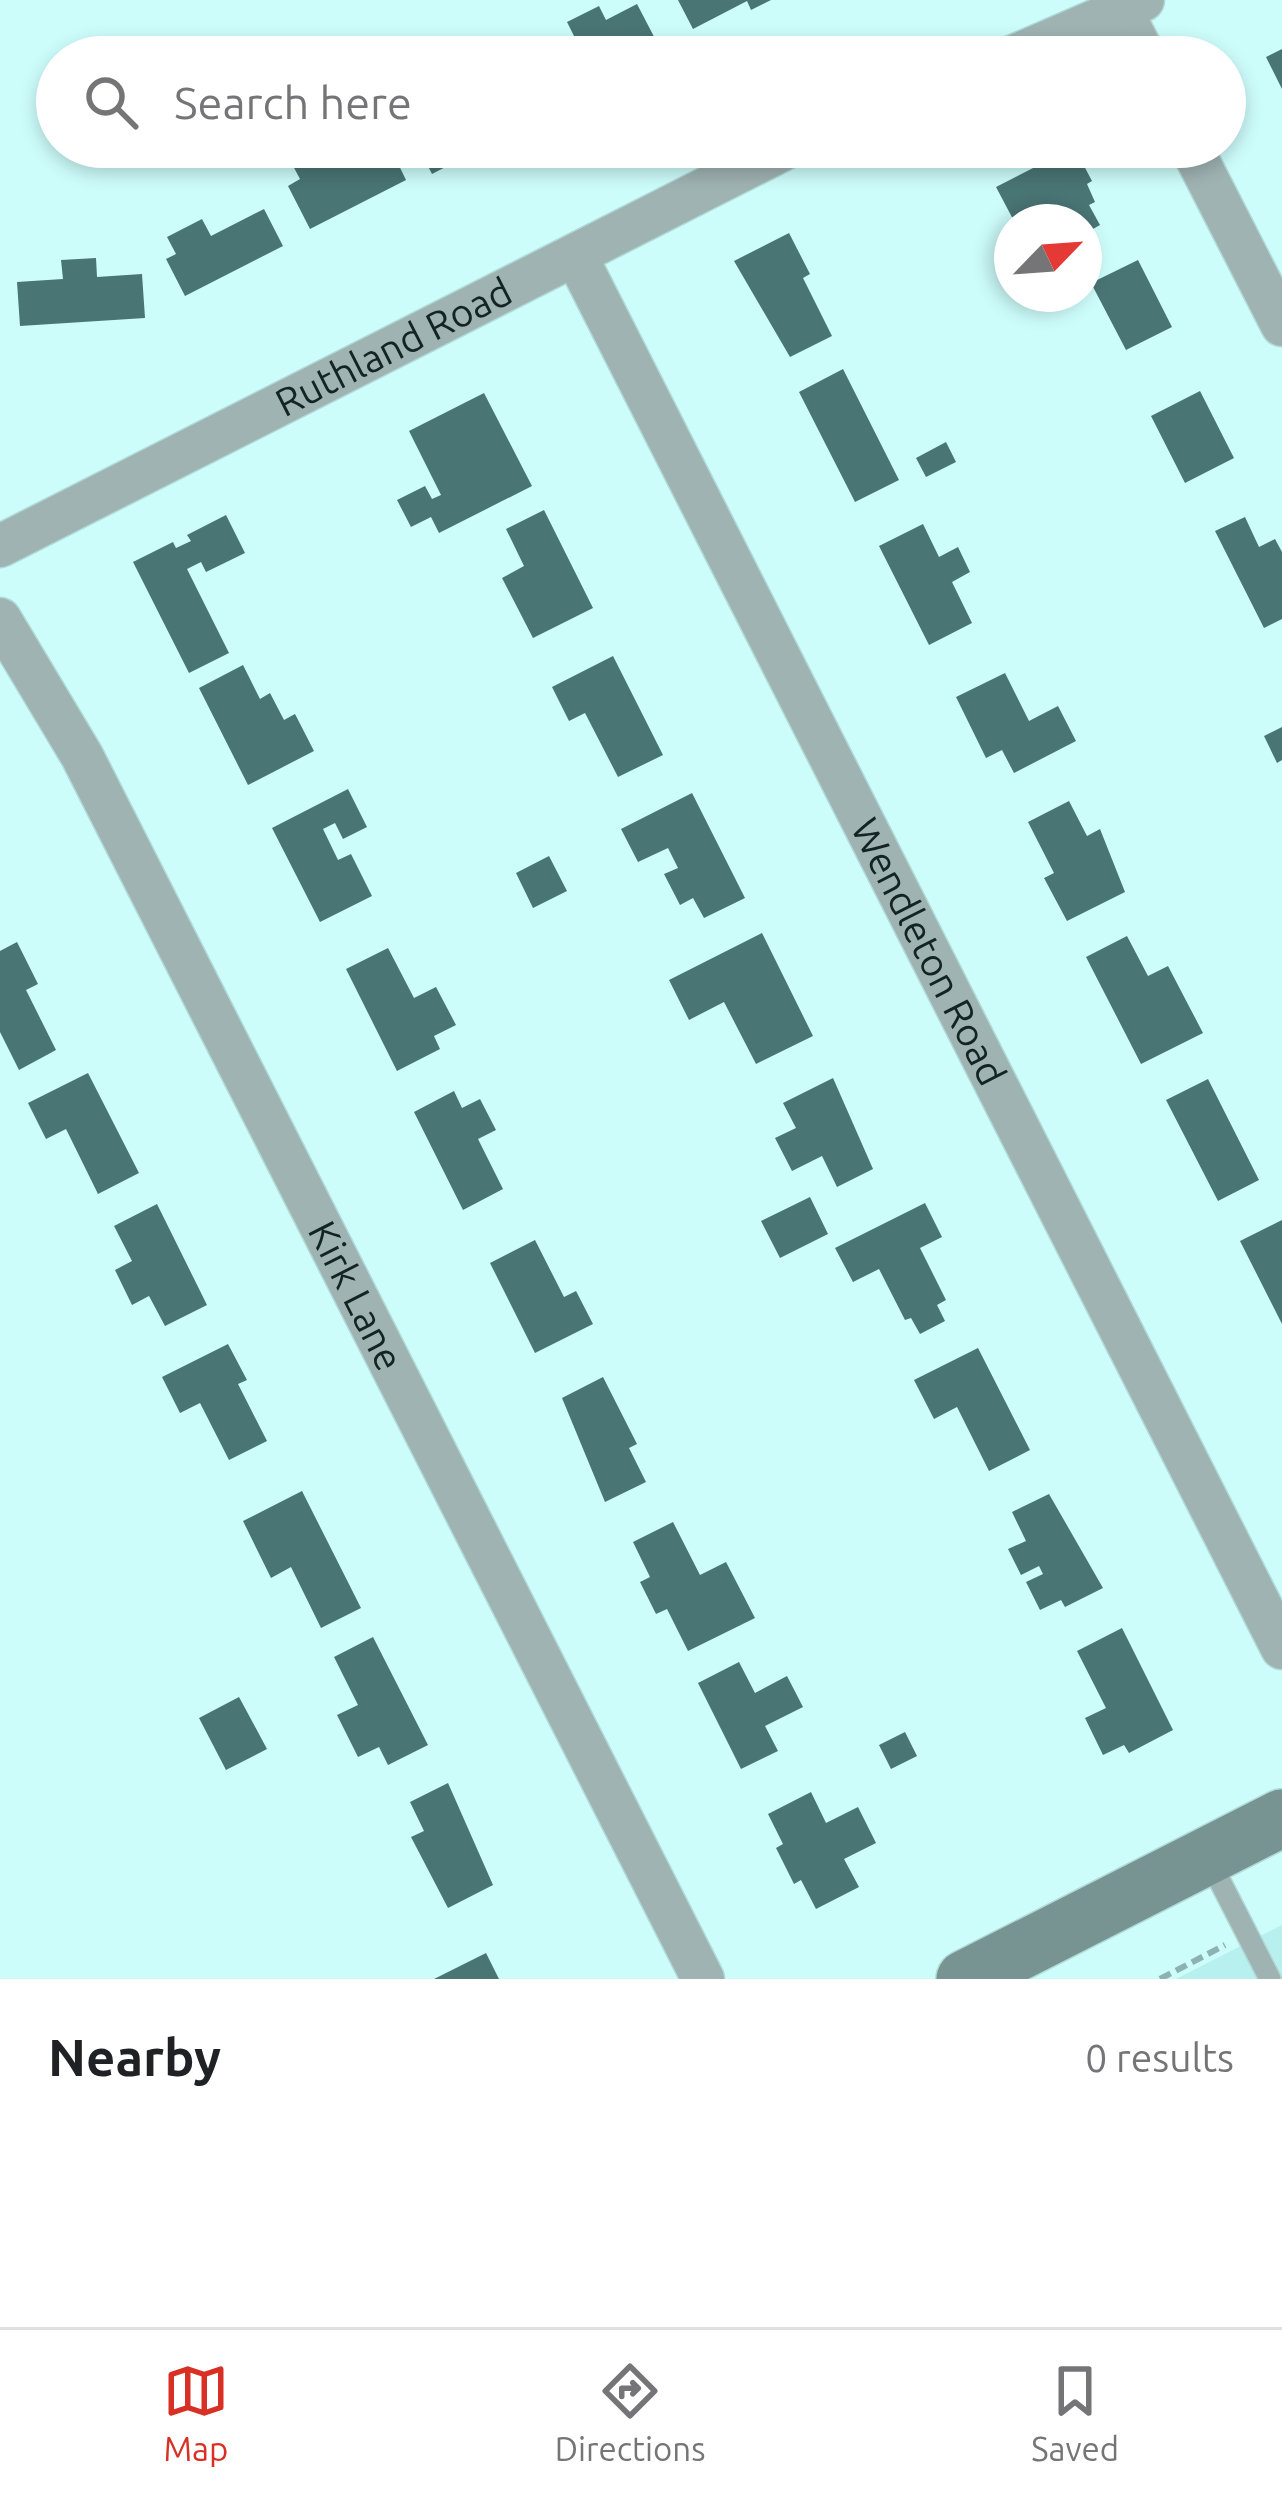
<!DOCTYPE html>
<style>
:root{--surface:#fff;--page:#f2f2f2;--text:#202124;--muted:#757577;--line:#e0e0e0;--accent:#d93025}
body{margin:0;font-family:Ubuntu,sans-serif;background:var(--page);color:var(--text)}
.compass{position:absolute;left:994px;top:204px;width:108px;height:108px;border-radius:50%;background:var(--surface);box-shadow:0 6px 18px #0003;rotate:65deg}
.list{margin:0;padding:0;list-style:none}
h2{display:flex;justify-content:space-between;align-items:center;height:156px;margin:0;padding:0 48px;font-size:51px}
h2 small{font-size:39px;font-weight:400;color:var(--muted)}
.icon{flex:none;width:66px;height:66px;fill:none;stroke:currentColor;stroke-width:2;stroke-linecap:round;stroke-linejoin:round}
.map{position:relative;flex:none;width:1282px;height:1979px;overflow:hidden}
.search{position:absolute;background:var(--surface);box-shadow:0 6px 18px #0003;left:36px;right:36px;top:36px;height:132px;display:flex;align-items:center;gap:30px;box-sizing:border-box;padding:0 42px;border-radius:66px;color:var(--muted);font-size:45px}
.sheet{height:348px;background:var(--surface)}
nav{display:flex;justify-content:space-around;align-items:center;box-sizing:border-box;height:168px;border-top:3px solid var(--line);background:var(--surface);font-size:33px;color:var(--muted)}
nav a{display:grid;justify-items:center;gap:6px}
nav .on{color:var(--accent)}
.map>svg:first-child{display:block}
.built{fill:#b7f0ee}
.building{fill:#497574}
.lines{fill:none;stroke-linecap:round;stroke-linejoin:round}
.lane-casing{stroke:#afdad8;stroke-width:24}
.street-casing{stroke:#afdad8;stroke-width:45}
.secondary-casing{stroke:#afdad8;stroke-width:60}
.path{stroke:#8db3b1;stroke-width:6;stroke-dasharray:12 6;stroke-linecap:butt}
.lane{stroke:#9fb3b2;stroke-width:21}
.street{stroke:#9fb3b2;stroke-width:42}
.secondary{stroke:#779493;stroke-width:57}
.labels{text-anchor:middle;stroke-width:9;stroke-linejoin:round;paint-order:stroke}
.street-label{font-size:39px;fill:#122423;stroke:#fff}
</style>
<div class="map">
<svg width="1282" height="1979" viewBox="0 0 1282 1979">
<rect width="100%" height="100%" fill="#cdfdfb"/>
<path class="built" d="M1282 1925V1979H1176Z"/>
<path class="building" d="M678 0H771L751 10 747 1 693 29Z
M637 4 662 52 653 57H553L578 44 567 22 599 6 606 20Z
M1282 49V89L1266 57Z
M293 147H390L406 180 310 229 288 186 300 179 285 151Z
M418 147H484L432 174Z
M1074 147 1092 181 1087 184 1095 202 1089 205 1100 225 1084 234V222H1033L1029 213 1014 221 996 187Z
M264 209 283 246 185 296 166 259 176 254 167 237 202 219 211 236Z
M789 233 810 274 803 278 832 336 790 357 734 261Z
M96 258 97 277 142 274 145 318 20 326 17 282 63 279 61 260Z
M1138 260 1172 327 1126 350 1091 283Z
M843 369 899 480 855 502 799 392Z
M1200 391 1234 458 1185 483 1151 416Z
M484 393 532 486 439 533 431 517 411 527 397 500 425 486 432 499 441 495 409 431Z
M946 442 956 462 926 477 916 458Z
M544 510 593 608 533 638 502 578 524 566 506 529Z
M226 515 245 553 206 572 201 562 187 569 229 653 189 673 133 562 173 542 176 548 191 541 187 535Z
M1245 517 1259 547 1275 539 1282 552V619L1264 628 1215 531Z
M923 524 939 557 958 547 970 572 952 582 972 623 929 645 879 546Z
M613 656 663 755 618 777 585 713 569 721 552 687Z
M243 665 260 699 270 693 284 720 295 714 314 751 248 785 199 688Z
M1005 673 1029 721 1058 706 1076 741 1014 773 1002 750 986 758 956 697Z
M1282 727V760L1277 763 1264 736Z
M348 789 367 827 343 839 335 823 323 829 338 860 351 854 372 896 320 922 272 828Z
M692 793 745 898 704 918 693 898 680 905 664 874 678 868 668 848 638 862 621 829Z
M1069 801 1087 836 1100 829 1125 892 1067 921 1044 878 1054 873 1028 822Z
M549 856 567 891 533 908 516 873Z
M762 933 813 1036 756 1064 724 1002 689 1020 669 980Z
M1127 936 1148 976 1168 966 1203 1033 1141 1064 1086 957Z
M17 942 38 984 26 990 56 1050 19 1070 0 1032V951Z
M388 948 414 998 436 987 456 1025 434 1036 440 1049 397 1071 346 969Z
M88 1073 139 1173 98 1194 66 1129 46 1139 28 1103Z
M833 1078 873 1169 837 1187 822 1156 792 1171 775 1138 796 1128 783 1103Z
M1208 1079 1259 1180 1218 1201 1166 1100Z
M454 1091 462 1108 480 1099 496 1130 478 1139 503 1189 463 1210 414 1112Z
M810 1197 828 1234 780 1258 761 1221Z
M925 1203 942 1237 920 1248 946 1300 937 1305 945 1321 920 1334 911 1318 905 1320 879 1269 853 1282 835 1248Z
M157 1204 207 1305 165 1326 149 1296 132 1305 115 1270 132 1261 114 1226Z
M1282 1220V1324L1240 1241Z
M535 1240 564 1297 576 1291 593 1324 535 1353 490 1263Z
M228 1344 247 1380 238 1384 267 1441 229 1460 200 1403 180 1413 162 1377Z
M978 1348 1030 1450 989 1471 957 1407 934 1419 914 1380Z
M603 1377 637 1444 629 1448 646 1482 605 1502 562 1398Z
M302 1491 361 1608 321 1628 291 1567 271 1578 243 1521Z
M1049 1494 1103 1588 1065 1607 1061 1600 1040 1610 1026 1582 1043 1574 1039 1566 1021 1575 1008 1549 1026 1541 1012 1512Z
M673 1522 700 1575 726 1562 755 1618 688 1651 667 1609 656 1614 640 1582 650 1577 633 1542Z
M1122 1628 1173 1730 1129 1753 1124 1745 1103 1755 1085 1718 1106 1708 1077 1651Z
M373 1637 428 1745 388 1765 379 1747 358 1757 337 1715 358 1705 334 1657Z
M739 1662 755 1693 787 1676 803 1707 765 1726 778 1751 741 1769 698 1683Z
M239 1697 267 1749 226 1770 199 1718Z
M905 1732 917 1756 891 1769 879 1745Z
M448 1783 493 1885 448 1908 411 1837 424 1831 410 1802Z
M811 1792 826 1823 858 1807 876 1843 844 1859 859 1887 816 1909 801 1880 794 1884 776 1848 783 1844 768 1814Z
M486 1953 499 1979H434Z"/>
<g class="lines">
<defs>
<path id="lane" d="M1207 1856 1270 1979"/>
<g id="street">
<path d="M1116 0 1145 57"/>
<path d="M1012 57 1143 0"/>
<path d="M1191 147 1282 325"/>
<path id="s1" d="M576 256 1282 1648"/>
<path id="s2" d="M0 546 788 147"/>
<path id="s3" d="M0 619 82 756 703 1979"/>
</g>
<path id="secondary" d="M965 1979 1282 1818"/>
</defs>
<use href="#lane" class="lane-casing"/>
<use href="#street" class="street-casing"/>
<use href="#secondary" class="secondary-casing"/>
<path class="path" d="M1160 1979 1225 1945"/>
<use href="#lane" class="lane"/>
<use href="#street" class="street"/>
<use href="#secondary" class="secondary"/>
</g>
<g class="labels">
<g class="street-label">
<text dy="14" stroke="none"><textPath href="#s2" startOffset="441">Ruthland Road</textPath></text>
<text dy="14" stroke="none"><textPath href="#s1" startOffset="780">Wendleton Road</textPath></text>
<text dy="14" stroke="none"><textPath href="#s3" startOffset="765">Kirk Lane</textPath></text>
</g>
</g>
</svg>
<svg class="compass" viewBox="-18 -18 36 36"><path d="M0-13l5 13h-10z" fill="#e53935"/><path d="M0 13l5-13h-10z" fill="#757577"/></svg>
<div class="search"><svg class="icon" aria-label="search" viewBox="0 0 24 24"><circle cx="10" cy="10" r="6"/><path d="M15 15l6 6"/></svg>Search here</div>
</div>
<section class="sheet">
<h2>Nearby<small>0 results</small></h2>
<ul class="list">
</ul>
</section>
<nav>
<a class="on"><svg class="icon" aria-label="map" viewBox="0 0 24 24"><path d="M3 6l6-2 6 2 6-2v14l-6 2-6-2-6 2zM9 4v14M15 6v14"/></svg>Map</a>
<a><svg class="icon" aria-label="directions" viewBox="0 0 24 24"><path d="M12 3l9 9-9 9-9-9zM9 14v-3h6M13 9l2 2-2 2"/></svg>Directions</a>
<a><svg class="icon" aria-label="saved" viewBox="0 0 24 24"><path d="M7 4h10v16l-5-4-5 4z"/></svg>Saved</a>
</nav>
